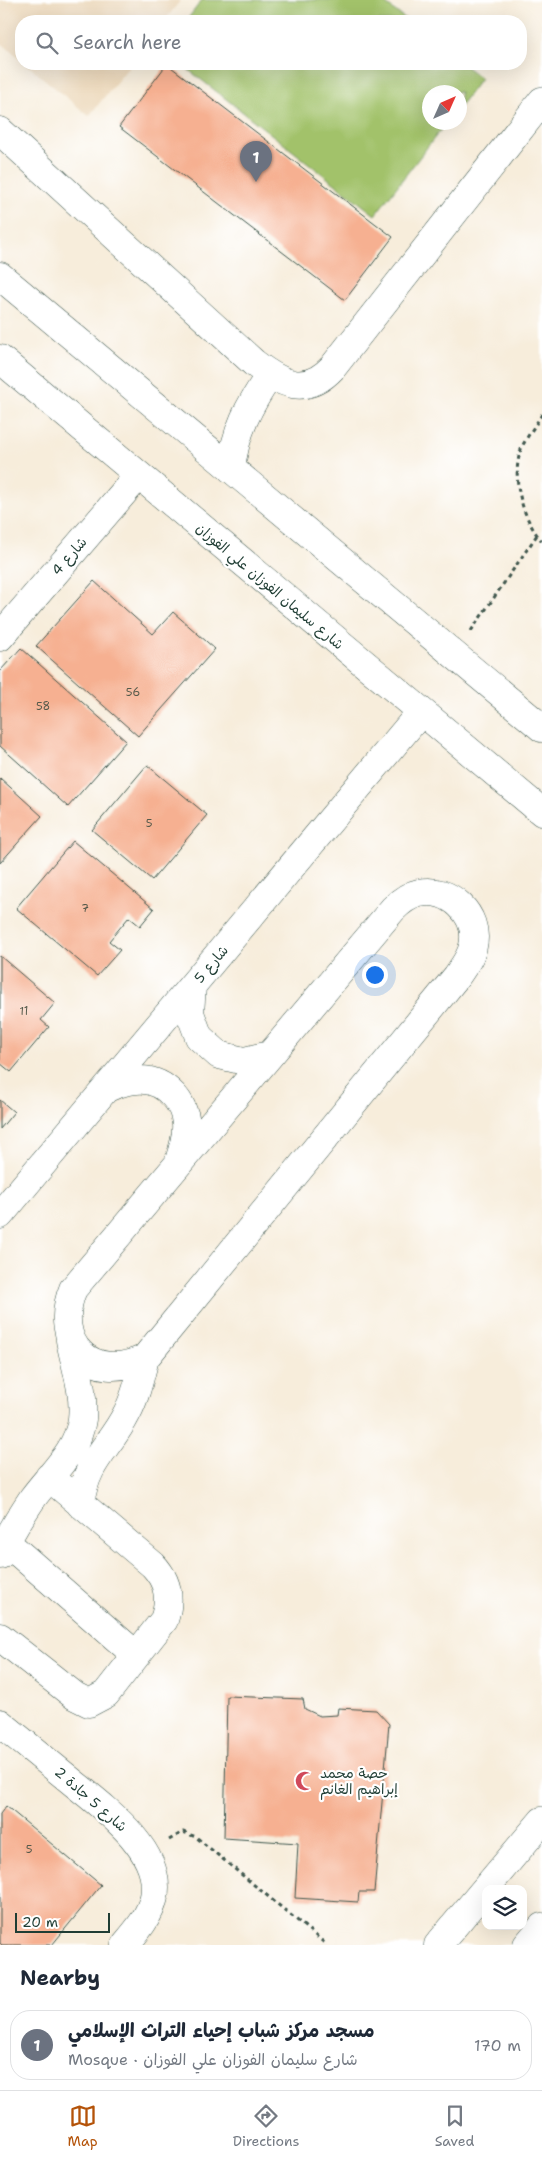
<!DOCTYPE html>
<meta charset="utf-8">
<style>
:root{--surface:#fff;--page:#f2f2f3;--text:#1f2937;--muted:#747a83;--line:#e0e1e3;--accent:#b45309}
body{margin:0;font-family:"Shantell Sans","Playpen Sans Arabic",sans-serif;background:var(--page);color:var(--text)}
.controls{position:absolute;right:15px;bottom:15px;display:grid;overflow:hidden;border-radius:10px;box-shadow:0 5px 20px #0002}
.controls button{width:45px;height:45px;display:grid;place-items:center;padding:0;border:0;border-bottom:1px solid var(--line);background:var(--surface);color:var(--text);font:25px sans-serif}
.compass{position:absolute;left:422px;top:85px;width:45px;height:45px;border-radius:50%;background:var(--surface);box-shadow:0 5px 20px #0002;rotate:45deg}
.scale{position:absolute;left:15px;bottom:12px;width:95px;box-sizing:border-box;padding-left:5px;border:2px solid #1f3d34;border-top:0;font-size:14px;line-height:18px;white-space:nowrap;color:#1f3d34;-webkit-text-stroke:4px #fff;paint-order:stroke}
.you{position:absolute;left:374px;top:974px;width:18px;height:18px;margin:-12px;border:4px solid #fff;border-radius:50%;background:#1a73e8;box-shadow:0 0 0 8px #1a73e833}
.badge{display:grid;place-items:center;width:32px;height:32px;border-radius:50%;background:var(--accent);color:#fff;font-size:16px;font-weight:700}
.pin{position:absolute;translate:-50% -41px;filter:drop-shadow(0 1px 2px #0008)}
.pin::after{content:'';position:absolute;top:26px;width:18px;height:15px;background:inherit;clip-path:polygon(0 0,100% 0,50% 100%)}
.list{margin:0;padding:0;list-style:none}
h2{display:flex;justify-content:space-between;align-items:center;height:65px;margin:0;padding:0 20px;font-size:21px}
h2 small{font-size:16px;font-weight:400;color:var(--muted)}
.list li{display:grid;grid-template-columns:32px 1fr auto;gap:15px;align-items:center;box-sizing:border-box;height:70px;margin:0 10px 10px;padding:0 10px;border:1px solid var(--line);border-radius:20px}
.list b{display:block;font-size:19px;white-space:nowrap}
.list p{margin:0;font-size:16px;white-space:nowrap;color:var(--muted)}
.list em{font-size:16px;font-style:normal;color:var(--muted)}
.icon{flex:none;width:28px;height:28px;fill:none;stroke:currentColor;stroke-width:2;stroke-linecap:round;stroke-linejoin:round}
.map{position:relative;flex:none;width:542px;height:1945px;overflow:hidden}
.search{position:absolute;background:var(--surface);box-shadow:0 5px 20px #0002;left:15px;right:15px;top:15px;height:55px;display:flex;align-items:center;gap:12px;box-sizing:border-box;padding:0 18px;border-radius:20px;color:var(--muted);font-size:19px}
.sheet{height:145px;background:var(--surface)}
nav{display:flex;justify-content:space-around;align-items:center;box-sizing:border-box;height:70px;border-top:1px solid var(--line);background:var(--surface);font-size:14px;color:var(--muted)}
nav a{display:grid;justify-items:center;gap:2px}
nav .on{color:var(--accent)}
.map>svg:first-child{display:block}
.built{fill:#ecd8ba}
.green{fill:#a2c26b;stroke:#608050}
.building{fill:#f6b091}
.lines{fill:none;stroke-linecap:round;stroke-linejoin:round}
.minor-casing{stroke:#3f574d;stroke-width:29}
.path{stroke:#3f574d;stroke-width:3;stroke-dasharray:4 4;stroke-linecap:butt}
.minor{stroke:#fff;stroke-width:28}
.labels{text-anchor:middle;stroke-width:4.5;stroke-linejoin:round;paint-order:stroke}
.number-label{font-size:11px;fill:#555a4b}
.street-label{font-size:14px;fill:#1f3d34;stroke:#fff}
.poi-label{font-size:14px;fill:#1f3d34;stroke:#fff;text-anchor:start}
</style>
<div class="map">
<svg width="542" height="1945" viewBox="0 0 542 1945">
<rect width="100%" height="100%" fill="#fff"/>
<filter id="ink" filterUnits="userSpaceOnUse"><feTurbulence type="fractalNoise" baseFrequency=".02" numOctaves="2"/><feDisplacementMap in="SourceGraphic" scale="10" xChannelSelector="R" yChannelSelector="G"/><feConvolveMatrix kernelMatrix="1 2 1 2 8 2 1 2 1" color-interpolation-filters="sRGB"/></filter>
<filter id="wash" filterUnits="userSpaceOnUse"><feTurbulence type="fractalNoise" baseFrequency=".0096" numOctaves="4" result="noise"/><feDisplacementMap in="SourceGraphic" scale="20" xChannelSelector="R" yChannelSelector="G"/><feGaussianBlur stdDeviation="1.12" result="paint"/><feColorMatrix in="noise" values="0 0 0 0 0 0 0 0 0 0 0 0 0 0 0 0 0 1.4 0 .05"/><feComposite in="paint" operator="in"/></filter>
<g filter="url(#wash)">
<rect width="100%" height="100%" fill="#f7eddb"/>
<path class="built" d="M0 0H181L164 21H21V59L0 42Z
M26 64H131L89 116Z"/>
<path class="green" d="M202 0H381L408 21H186Z
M181 64H463L481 78 460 106V92H430V122L446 123 375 215Z"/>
<g id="blocks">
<path class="building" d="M167 64 393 237 345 300 119 127Z
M94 581 153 634 173 612 215 649 138 736 36 646Z
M21 648 126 741 68 807 0 746V671Z
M147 765 207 815 152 880 92 830Z
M0 778 42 816 0 863Z
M73 841 154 909 140 926 129 917 109 941 120 950 97 976 16 908Z
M0 956 55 1003 41 1020 49 1027 11 1072 0 1063Z
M0 1100 14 1112 0 1129Z
M227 1696 303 1699 305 1709 320 1716 337 1715 338 1708 376 1710 389 1724 374 1892H359L358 1902 295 1898 298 1843 224 1838Z
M6 1806 101 1885 52 1945H2L0 1943V1814Z"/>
</g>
</g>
<g filter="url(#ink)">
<use href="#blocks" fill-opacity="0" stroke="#3f574d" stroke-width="1"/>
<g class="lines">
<defs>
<path id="minor" d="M0 131 254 363C282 384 305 397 333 367L542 101
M0 276 542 728
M0 359 542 812
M231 469C235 432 249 405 270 375
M0 637 138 476
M192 986 190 1013 199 1037 219 1055 244 1061 269 1055
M107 1088C131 1078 154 1074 173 1095 180 1102 185 1113 186 1123 187 1135 183 1149 179 1161
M0 1215 421 712
M80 1504C86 1460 109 1449 127 1413 136 1396 140 1377 145 1358L457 976C463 967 471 957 473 946 480 915 449 886 419 893 409 895 400 902 393 909L73 1289C51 1343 92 1384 145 1358
M6 1542 136 1655
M0 1555C8 1536 20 1517 32 1499 50 1474 78 1451 82 1419 85 1392 75 1366 70 1340
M0 1637 75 1696 89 1703 106 1694 164 1620C171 1599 169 1582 153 1565L49 1477
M0 1723C22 1741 43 1758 65 1776 97 1803 164 1848 154 1897 150 1916 137 1931 125 1945
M438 1945 542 1821
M527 1945 542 1927"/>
</defs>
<use href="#minor" class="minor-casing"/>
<path class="path" d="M542 414C536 425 527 436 522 447 510 475 522 519 542 541
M471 631 537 535
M169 1840 183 1832 196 1837 327 1945"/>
<use href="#minor" class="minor"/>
</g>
</g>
<defs>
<symbol id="mosque-bare" viewBox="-9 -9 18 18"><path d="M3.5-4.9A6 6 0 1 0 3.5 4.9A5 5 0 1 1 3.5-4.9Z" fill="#d1495b" stroke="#fff" stroke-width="2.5" paint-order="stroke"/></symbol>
</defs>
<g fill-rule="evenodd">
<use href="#mosque-bare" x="291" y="1767" width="28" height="28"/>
</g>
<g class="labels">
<g class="number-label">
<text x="133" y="696">56</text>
<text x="43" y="710">58</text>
<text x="149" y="827">5</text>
<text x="85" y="912">7</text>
<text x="24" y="1015">11</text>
<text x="29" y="1853">5</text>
</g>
<g class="street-label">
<text transform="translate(69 556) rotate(-49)" y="5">شارع 4</text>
<text transform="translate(270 586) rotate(40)" y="5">شارع سليمان الفوزان علي الفوزان</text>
<text transform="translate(211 964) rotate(-50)" y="5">شارع 5</text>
<text transform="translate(91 1799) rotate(41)" y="5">شارع 5 جادة 2</text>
</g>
<g class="poi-label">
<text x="320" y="1778">حصة محمد<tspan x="320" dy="16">إبراهيم الغانم</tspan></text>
</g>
</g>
</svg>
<div class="controls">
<button><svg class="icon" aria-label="layers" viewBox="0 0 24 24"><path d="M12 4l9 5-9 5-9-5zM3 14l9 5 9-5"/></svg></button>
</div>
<svg class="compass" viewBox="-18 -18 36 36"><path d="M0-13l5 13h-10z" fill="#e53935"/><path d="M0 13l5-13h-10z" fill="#747a83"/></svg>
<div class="scale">20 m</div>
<div class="you"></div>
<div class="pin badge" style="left:256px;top:182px;background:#6b7280">1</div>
<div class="search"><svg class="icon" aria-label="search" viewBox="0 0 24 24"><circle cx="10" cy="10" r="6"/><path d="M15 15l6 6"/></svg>Search here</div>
</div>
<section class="sheet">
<h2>Nearby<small></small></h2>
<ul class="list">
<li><span class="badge" style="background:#6b7280">1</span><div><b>مسجد مركز شباب إحياء التراث الإسلامي</b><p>Mosque · شارع سليمان الفوزان علي الفوزان</p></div><em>170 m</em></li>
</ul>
</section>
<nav>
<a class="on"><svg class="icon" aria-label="map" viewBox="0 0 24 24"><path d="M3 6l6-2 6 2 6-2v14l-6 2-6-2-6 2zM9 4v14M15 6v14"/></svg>Map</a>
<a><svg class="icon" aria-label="directions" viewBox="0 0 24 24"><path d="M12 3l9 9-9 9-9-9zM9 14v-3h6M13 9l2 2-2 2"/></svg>Directions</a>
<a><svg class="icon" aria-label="saved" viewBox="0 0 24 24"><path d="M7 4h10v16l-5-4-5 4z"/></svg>Saved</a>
</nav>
